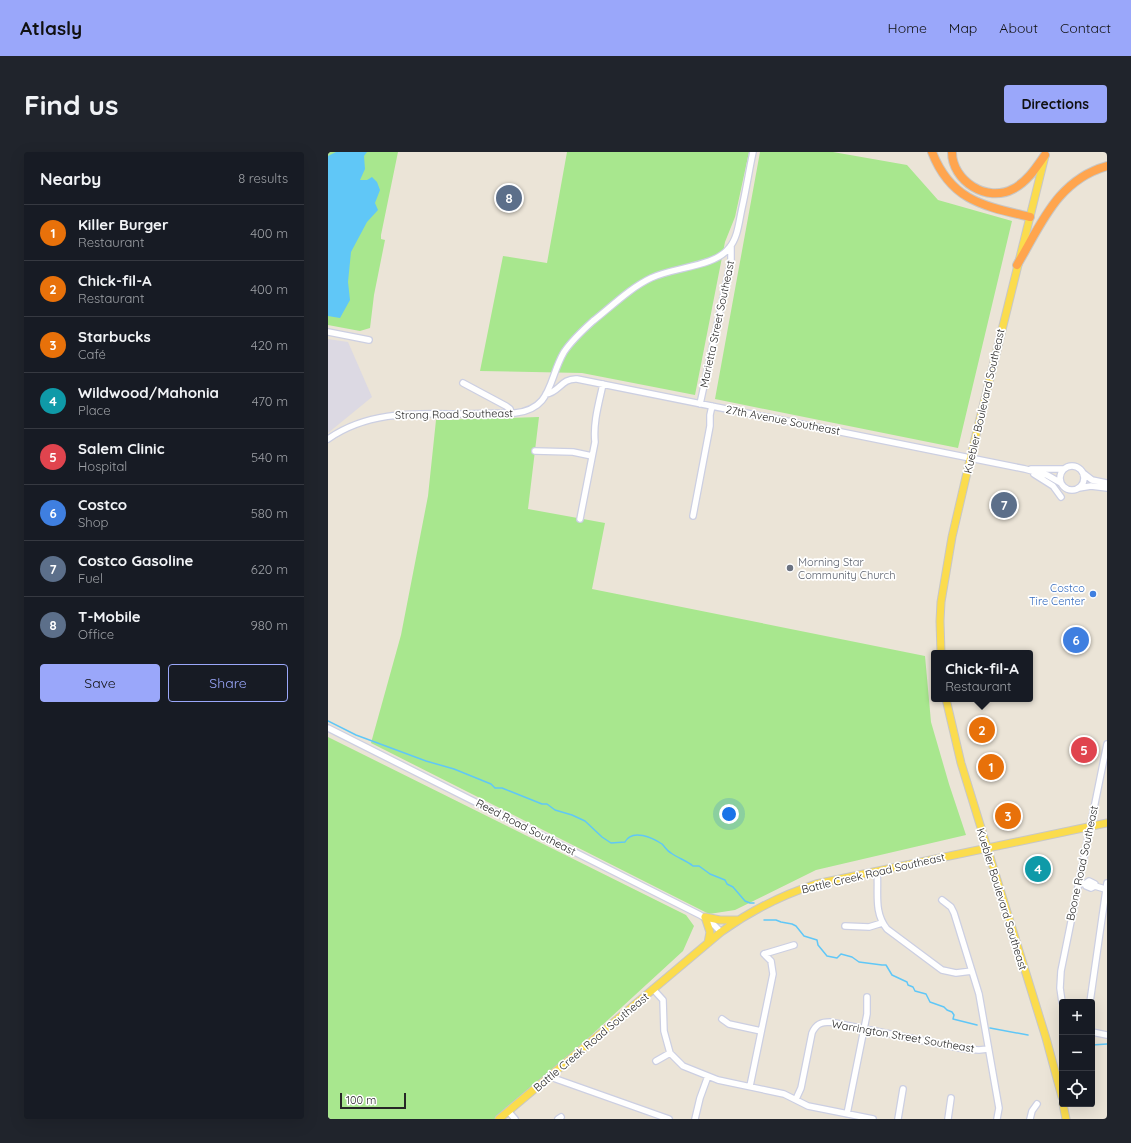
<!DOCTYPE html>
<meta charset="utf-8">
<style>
:root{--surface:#171b24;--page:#20242c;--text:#f1f3f6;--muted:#9ea1a6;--line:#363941;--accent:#9aa7fa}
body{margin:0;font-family:Quicksand,sans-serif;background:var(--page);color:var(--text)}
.controls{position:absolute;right:12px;bottom:12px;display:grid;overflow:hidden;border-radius:4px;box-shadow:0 4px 16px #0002}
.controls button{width:36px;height:36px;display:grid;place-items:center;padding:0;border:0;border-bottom:1px solid var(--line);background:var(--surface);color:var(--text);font:20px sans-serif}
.scale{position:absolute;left:12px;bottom:10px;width:66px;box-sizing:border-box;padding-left:4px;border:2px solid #272727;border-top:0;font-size:11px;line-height:14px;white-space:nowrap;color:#272727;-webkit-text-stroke:3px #fff;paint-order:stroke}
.you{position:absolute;left:401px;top:662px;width:14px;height:14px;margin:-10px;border:3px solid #fff;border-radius:50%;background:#1a73e8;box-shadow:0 0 0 6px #1a73e833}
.badge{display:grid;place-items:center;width:26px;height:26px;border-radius:50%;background:var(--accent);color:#fff;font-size:13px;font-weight:700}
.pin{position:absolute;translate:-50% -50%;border:2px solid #fff;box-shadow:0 1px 4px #0006}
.popup{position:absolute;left:603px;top:498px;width:102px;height:52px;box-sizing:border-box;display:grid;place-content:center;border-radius:4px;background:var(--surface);filter:drop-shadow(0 1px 3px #0005);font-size:13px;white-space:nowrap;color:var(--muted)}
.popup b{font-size:15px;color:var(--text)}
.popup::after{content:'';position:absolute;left:50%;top:100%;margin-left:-8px;border:8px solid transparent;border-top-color:var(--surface)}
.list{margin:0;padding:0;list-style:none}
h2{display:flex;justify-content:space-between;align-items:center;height:52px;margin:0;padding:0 16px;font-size:17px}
h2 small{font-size:13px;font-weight:400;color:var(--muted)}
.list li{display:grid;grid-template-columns:26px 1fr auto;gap:12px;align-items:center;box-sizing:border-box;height:56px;padding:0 16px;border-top:1px solid var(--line)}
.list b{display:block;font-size:15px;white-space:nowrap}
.list p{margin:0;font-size:13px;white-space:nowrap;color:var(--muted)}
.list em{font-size:13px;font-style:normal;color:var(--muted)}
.actions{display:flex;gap:8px;padding:12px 16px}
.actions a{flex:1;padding:9px 0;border:1px solid var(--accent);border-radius:4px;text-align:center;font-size:14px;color:var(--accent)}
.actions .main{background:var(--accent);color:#111}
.icon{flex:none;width:22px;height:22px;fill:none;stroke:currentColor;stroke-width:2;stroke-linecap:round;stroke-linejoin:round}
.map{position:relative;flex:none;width:779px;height:967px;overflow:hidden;border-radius:4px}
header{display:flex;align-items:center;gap:24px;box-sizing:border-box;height:56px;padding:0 20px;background:var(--accent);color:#111}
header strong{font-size:19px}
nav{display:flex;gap:22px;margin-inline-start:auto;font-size:14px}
.intro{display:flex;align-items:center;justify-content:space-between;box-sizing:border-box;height:96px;padding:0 24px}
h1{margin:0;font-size:28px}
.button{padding:10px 18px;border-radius:4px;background:var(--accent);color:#111;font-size:14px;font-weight:700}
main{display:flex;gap:24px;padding:0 24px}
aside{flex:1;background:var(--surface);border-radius:4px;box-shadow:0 4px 16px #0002}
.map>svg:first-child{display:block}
.industrial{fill:#dcd9e3}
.green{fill:#a8e78e}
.water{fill:#60c7f7}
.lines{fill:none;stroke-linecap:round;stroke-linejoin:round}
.stream{stroke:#60c7f7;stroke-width:1.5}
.minor-casing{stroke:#cccfe2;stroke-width:8}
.major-casing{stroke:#c7c7c7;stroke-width:9}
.highway-casing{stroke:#c7c7c7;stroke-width:10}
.minor{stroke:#fff;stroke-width:5.5}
.major{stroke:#fbdc4d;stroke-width:7}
.highway{stroke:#ffa54e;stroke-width:8}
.worship-dot{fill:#6b7280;stroke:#fff;stroke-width:1.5}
.shop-dot{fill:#3f7fe0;stroke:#fff;stroke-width:1.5}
.labels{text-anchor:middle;stroke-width:3.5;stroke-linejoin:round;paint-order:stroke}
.street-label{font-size:11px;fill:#272727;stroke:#fff}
.worship-label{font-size:11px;fill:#5b616d;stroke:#fff;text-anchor:start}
.shop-label{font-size:11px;fill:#366cbe;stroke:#fff;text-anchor:end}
</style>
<header>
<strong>Atlasly</strong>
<nav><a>Home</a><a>Map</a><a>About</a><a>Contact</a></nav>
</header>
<div class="intro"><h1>Find us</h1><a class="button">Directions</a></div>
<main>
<aside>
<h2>Nearby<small>8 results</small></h2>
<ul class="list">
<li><span class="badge" style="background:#e8710a">1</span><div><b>Killer Burger</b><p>Restaurant</p></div><em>400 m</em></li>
<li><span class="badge" style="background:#e8710a">2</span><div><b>Chick-fil-A</b><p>Restaurant</p></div><em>400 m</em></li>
<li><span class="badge" style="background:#e8710a">3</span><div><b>Starbucks</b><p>Café</p></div><em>420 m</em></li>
<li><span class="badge" style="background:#0f9aa8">4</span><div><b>Wildwood/Mahonia</b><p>Place</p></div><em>470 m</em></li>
<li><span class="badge" style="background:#e0444e">5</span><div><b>Salem Clinic</b><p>Hospital</p></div><em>540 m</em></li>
<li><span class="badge" style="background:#3f7fe0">6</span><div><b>Costco</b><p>Shop</p></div><em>580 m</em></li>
<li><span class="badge" style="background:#5c6f8a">7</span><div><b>Costco Gasoline</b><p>Fuel</p></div><em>620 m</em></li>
<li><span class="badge" style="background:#5c6f8a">8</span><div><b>T-Mobile</b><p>Office</p></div><em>980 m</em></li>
</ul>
<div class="actions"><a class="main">Save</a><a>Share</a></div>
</aside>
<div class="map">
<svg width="779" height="967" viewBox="0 0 779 967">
<rect width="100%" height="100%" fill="#ebe4d7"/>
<path class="industrial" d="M0 187 20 190 44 245 0 281Z"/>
<path class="green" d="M0 0H70L53 83V87L57 88 46 143 42 176 32 179 0 173Z
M239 0H421L407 65 397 90 367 243 254 221 152 219 175 104 219 111Z
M432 0H505L579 13 610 48 684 69 630 296 387 247Z
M211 265 200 357 277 371 264 437 597 504 603 570 621 632 638 683 488 718 407 758 381 762 43 591 73 483 100 344 108 268Z
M0 585 358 763 366 774 355 799 172 967H0Z"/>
<path class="water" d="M8 0H39L36 4 37 17 32 28H39L44 25 49 30 52 38 47 51 50 58 39 70 23 100 20 130 22 148 12 166 0 164V4Z"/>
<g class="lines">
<path class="stream" d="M0 569 28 583 98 609 126 617 163 632 167 636H174L214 652H219L227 658 244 663 257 669 274 685 283 691 297 690C304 676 325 686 334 692 337 695 339 699 343 701 350 706 359 709 365 714H371L382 722 397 728 399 732 405 735 417 749 422 751H426
M436 768H448L453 770 464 772 468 774 476 784 489 788 490 793 499 804 509 806 513 802 524 805 531 810 554 813H558L564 823 579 830 580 833 585 835 587 839 598 842 602 850 616 855 619 858 624 860 626 863 625 867 649 873
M662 876 700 883
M764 893 779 892"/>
<defs>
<path id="minor" d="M0 180 41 188
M135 231 178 254 182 257 183 261
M218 242C231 241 233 226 249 227L697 317 719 323 733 331
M372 252 403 109V95
M0 287C37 261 80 261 123 262 144 262 166 261 187 261 225 257 220 227 236 200 244 188 255 178 265 169 284 154 302 136 323 126 345 115 387 115 401 96 410 86 411 69 414 56 418 38 421 19 425 0
M207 299 245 300 264 304
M732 326a12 12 0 1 1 24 0a12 12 0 1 1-24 0Z
M703 317H736
M755 321 764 328 779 331
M706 322 725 334 733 345
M751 336 763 334 779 336
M365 364 382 274V263L384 254
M252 367 267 290C265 270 271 251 275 232
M0 576 372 763 383 770 393 780
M549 719C551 739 545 760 559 777L614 818 628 821 644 819
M753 731 757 732 761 729 767 732V734
M757 732 758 734 763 736 767 734 777 737
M614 748 623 755 626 761 651 842 671 956 669 967
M517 774 541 775 554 771
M436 802 466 793
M325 837 335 848 336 879 342 901 355 914 390 928 456 942 480 954 545 967
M734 850 732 836 733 819 779 592
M762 850 779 731
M394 867 401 872 433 879
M764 880 779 883
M328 909 342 901
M224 924 228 927 341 967
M422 934 445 822 443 809 436 802
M468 947 473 936 484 881C488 872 493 870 502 870L637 897 651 898 660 897
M180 959 187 967
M519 962 539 862V845
M230 967 233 965
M367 967 372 946 380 924
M570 967 575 937
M620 967 623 946
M702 967 704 959 709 952"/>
<path id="major" d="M613 501 612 469 613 450 624 385 645 295 717 4
M618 547 633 611 718 886 734 945
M377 765 392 768H411
M377 765 382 780 380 791
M735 952 738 967
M171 967 393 780C421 760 454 743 488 732L779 671"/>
<path id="highway" d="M604 0C623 49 656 54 702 65
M624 0C624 29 659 51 685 37 699 30 708 16 717 3
M689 113C713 73 729 28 779 14"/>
</defs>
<use href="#minor" class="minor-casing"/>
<use href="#major" class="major-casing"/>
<use href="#highway" class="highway-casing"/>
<use href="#minor" class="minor"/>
<use href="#major" class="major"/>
<use href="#highway" class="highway"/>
</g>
<circle class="worship-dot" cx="462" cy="416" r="4"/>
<circle class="shop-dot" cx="765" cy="442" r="4"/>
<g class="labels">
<g class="street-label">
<text transform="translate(389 172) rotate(-78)" y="4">Marietta Street Southeast</text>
<text transform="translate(656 249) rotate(-77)" y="4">Kuebler Boulevard Southeast</text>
<text transform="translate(126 262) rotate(-1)" y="4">Strong Road Southeast</text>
<text transform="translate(455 268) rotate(11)" y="4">27th Avenue Southeast</text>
<text transform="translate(198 675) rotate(27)" y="4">Reed Road Southeast</text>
<text transform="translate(754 711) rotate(-78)" y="4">Boone Road Southeast</text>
<text transform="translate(545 721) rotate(-13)" y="4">Battle Creek Road Southeast</text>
<text transform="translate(674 747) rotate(73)" y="4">Kuebler Boulevard Southeast</text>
<text transform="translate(575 884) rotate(10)" y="4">Warrington Street Southeast</text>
<text transform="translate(263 890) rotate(-40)" y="4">Battle Creek Road Southeast</text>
</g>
<g class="worship-label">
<text x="470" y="414">Morning Star<tspan x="470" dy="13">Community Church</tspan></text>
</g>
<g class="shop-label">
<text x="757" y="440">Costco<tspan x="757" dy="13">Tire Center</tspan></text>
</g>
</g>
</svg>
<div class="controls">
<button>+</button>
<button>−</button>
<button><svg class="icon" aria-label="locate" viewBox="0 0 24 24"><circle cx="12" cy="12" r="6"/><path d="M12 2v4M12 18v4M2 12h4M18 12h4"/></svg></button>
</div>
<div class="scale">100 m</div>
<div class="you"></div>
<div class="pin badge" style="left:663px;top:615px;background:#e8710a">1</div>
<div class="pin badge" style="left:654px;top:578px;background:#e8710a">2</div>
<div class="popup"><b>Chick-fil-A</b>Restaurant</div>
<div class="pin badge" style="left:680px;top:664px;background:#e8710a">3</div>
<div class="pin badge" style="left:710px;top:717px;background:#0f9aa8">4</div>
<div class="pin badge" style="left:756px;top:598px;background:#e0444e">5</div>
<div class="pin badge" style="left:748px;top:488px;background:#3f7fe0">6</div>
<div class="pin badge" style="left:676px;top:353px;background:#5c6f8a">7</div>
<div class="pin badge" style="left:181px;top:46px;background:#5c6f8a">8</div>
</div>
</main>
